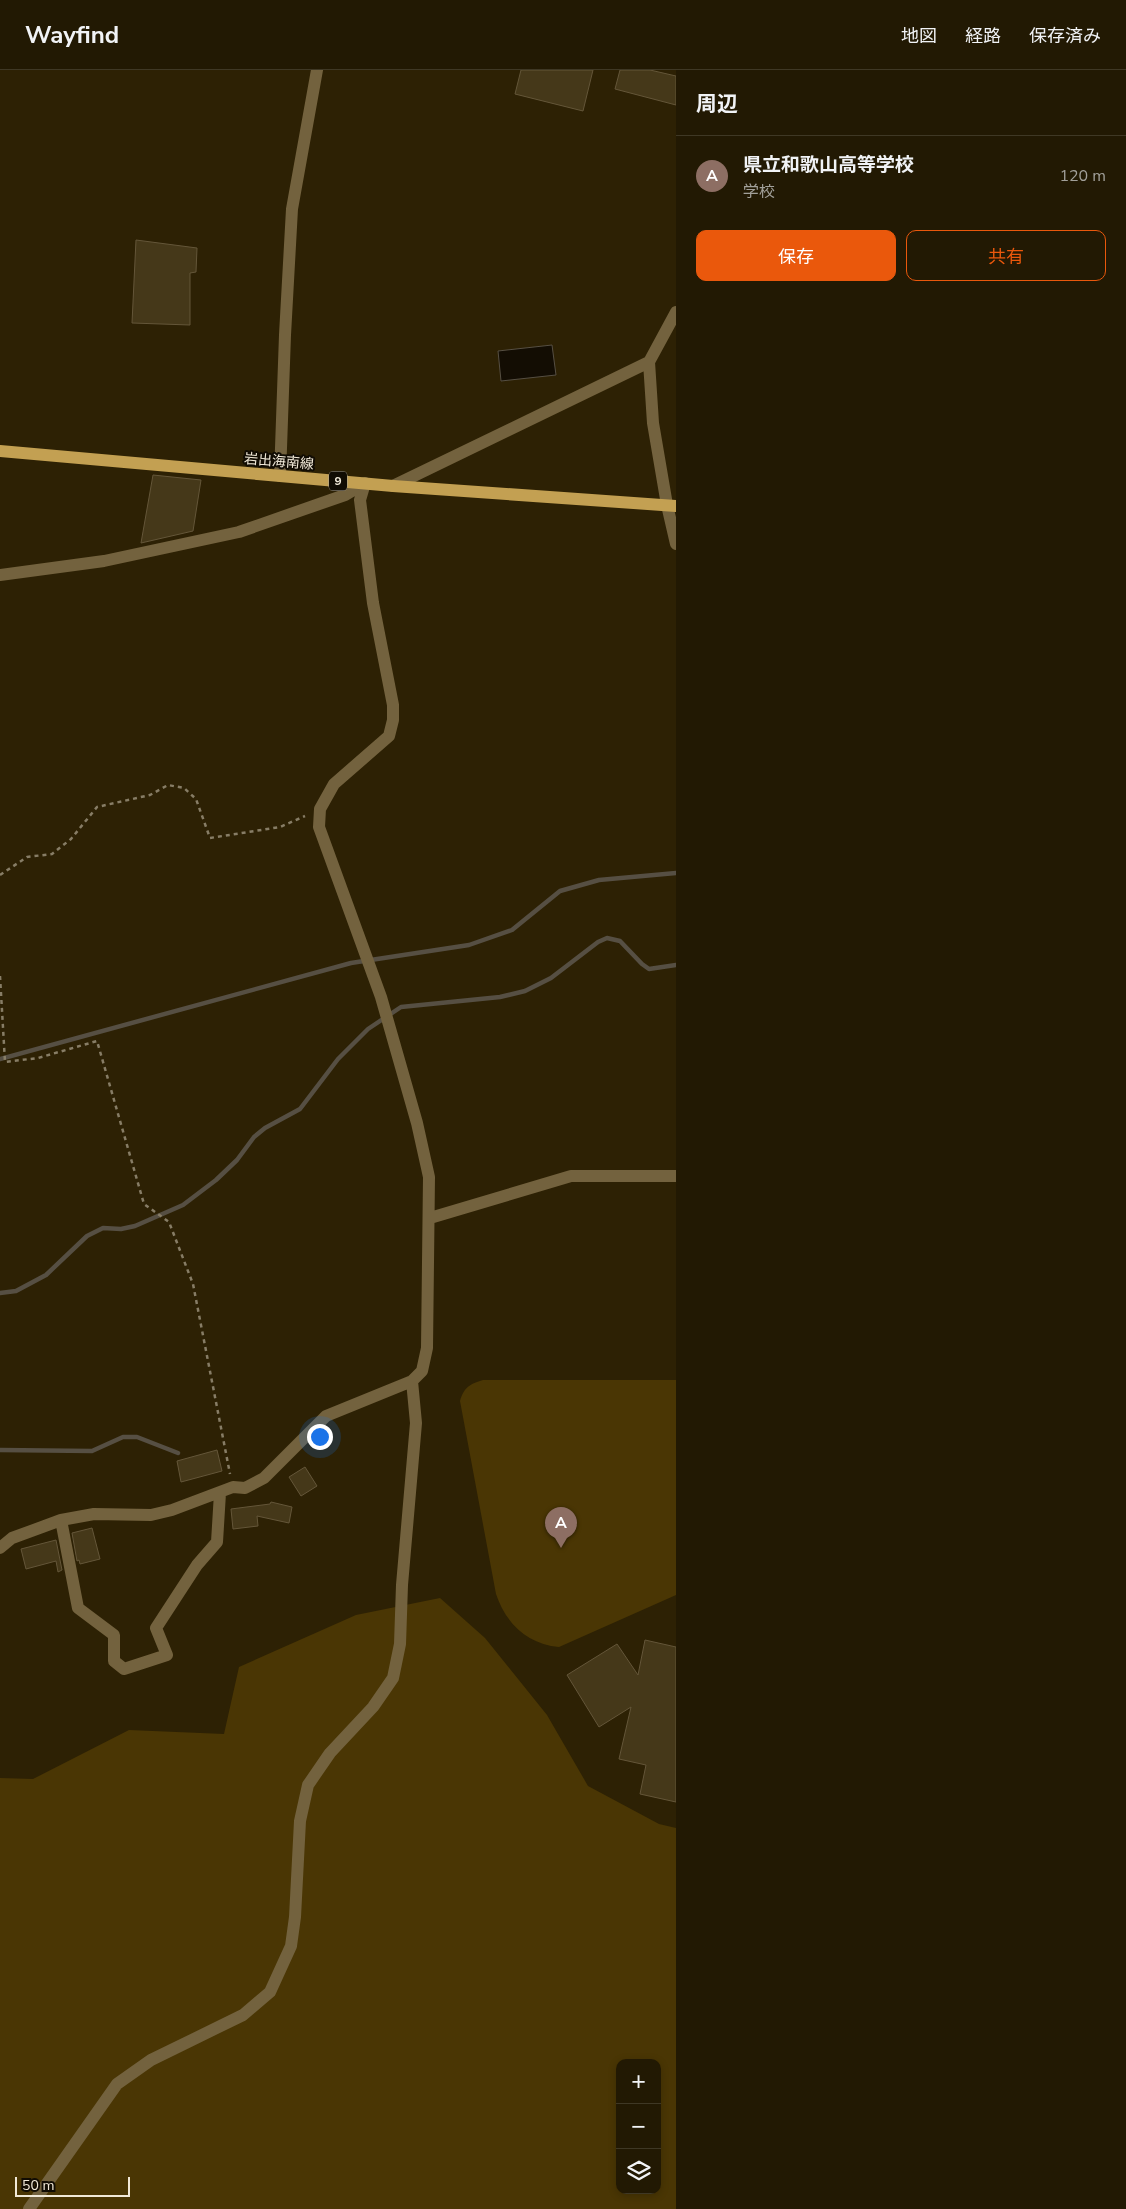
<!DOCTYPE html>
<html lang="ja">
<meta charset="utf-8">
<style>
:root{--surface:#221903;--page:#2a220d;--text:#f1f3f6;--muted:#a2a09a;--line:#3f3825;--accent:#ea580c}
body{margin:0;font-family:"Nunito Sans","Noto Sans JP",sans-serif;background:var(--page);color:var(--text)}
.controls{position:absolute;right:15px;bottom:15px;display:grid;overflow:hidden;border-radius:10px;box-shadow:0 2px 8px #0003}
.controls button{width:45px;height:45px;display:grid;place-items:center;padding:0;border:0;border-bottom:1px solid var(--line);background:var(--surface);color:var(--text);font:25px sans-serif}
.scale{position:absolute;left:15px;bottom:12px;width:115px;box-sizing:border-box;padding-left:5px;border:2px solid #f1e9d8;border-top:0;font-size:14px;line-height:18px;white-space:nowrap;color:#f1e9d8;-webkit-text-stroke:4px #110c03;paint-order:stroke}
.you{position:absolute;left:319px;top:1366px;width:18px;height:18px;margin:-12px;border:4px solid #fff;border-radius:50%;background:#1a73e8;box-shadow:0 0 0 8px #1a73e833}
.badge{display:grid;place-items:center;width:32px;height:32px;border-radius:50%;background:var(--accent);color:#fff;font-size:16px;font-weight:700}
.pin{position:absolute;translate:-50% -41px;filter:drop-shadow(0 1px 2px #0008)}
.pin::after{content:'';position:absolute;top:26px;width:18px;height:15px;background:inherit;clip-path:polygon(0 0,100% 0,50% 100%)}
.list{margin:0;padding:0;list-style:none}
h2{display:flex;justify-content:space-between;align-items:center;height:65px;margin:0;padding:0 20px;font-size:21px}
h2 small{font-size:16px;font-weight:400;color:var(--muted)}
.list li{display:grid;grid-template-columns:32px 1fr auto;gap:15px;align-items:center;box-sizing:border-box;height:80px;padding:0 20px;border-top:1px solid var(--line)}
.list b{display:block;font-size:19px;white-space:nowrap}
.list p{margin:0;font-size:16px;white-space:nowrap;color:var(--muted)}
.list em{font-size:16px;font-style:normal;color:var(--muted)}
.actions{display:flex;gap:10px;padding:15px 20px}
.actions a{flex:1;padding:11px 0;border:1px solid var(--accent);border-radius:10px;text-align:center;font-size:18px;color:var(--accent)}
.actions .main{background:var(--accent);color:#fff}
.icon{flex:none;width:28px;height:28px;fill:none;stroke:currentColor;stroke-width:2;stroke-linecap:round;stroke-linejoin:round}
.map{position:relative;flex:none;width:676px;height:2139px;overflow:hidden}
header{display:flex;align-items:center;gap:30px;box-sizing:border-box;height:70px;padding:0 25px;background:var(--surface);border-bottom:1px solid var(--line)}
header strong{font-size:24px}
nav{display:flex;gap:28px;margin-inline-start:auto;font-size:18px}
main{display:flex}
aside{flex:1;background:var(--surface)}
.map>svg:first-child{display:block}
.green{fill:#4a3604;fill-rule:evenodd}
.water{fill:#130d03;stroke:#564f43}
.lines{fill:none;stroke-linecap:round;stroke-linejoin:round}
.stream{stroke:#564f43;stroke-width:4.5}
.building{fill:#453819;stroke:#645639}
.path{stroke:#877d66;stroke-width:2.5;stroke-dasharray:4 4;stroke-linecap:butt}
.minor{stroke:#73623e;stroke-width:12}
.primary{stroke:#c3a052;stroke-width:12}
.labels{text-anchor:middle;stroke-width:4;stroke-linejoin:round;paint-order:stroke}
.shield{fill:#110c03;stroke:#aea798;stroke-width:1}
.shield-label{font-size:12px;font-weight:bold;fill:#f1e9d8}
.street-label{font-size:14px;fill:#f1e9d8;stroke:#110c03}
</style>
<header>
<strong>Wayfind</strong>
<nav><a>地図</a><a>経路</a><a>保存済み</a></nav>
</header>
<main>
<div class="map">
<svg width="676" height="2139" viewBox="0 0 676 2139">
<rect width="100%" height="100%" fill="#2d2104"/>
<path class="green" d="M483 1310H676V1525L559 1577C528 1574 506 1554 496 1524L460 1331C464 1317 470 1314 483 1310Z
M440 1528 485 1568 547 1645 588 1716 659 1754 676 1758V2139H0V1708L33 1709 129 1660 224 1664 239 1597 356 1545ZM620 1993H657V2120H620Z"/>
<path class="water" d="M552 275 556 305 501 311 498 281Z"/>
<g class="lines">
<path class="stream" d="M0 989 351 893 469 875 512 860 560 821 599 810 676 803
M0 1223 16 1221 46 1205 87 1166 103 1158 121 1159 135 1156 183 1135 216 1110 237 1090 254 1067 265 1058 300 1039 338 989 368 959 401 937 500 927 525 921 551 908 598 872 607 868 620 871 642 894 649 899 676 895
M0 1380 92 1381 123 1367H137L178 1383"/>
</g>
<path class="building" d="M521 0H593L583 41 515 24Z
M620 0H650L676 6V35L615 19Z
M136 170 197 178 196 202 190 203V255L132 253Z
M153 405 201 410 193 461 141 473Z
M217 1380 222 1401 181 1412 177 1391Z
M305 1397 317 1416 301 1426 289 1407Z
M271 1432 292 1437 289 1453 257 1446 258 1456 233 1459 231 1439 270 1434Z
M92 1458 100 1489 80 1494 79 1490 77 1491 72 1463Z
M56 1470 62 1500 58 1502 56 1491 26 1499 21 1479Z
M645 1570 676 1577V1732L640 1724 646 1695 619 1689 631 1637 599 1657 567 1605 617 1574 638 1605Z"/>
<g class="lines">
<path class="path" d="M0 805 27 787 52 784 71 769 97 737 150 725 168 715 184 718 196 729 210 768 280 757 305 746
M0 906 5 992 38 988 97 971 144 1134 169 1152 193 1214 230 1404"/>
<path class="minor" d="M676 242 649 292 653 353 667 435 676 474
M280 406 285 265 292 139 317 0
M393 416 649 292
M0 505 104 491 239 462 345 425 365 413
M430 1148 571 1106H676
M61 1450 78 1538 114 1565V1591L124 1599 167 1585 156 1558 197 1495 217 1472 220 1423
M0 1478 12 1468 61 1450 94 1444 151 1445 172 1440 233 1417 245 1418 264 1408 326 1346 412 1311 422 1301 427 1278 429 1107 417 1053 381 927 319 757 320 739 334 714 389 666 393 650V635L373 533 360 430 365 413
M29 2139 117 2014 151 1990 243 1945 270 1922 291 1876 295 1847 300 1751 308 1715 330 1683 373 1637 393 1608 400 1574 402 1515 416 1353 412 1311"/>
<path class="primary" d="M0 381 393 416 676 436"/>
</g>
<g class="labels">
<rect class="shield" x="329" y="401.5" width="18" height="19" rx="4"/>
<g class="shield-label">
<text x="338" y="415">9</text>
</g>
<g class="street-label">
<text transform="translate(279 391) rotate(5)" y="5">岩出海南線</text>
</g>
</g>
</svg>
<div class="controls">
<button>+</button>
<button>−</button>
<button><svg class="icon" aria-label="layers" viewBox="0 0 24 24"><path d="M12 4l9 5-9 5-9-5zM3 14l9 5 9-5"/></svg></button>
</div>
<div class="scale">50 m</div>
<div class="you"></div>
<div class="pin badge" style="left:561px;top:1478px;background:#8d6e63">A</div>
</div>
<aside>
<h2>周辺<small></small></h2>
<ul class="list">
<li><span class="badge" style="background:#8d6e63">A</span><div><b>県立和歌山高等学校</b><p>学校</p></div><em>120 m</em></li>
</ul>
<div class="actions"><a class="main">保存</a><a>共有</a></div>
</aside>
</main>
